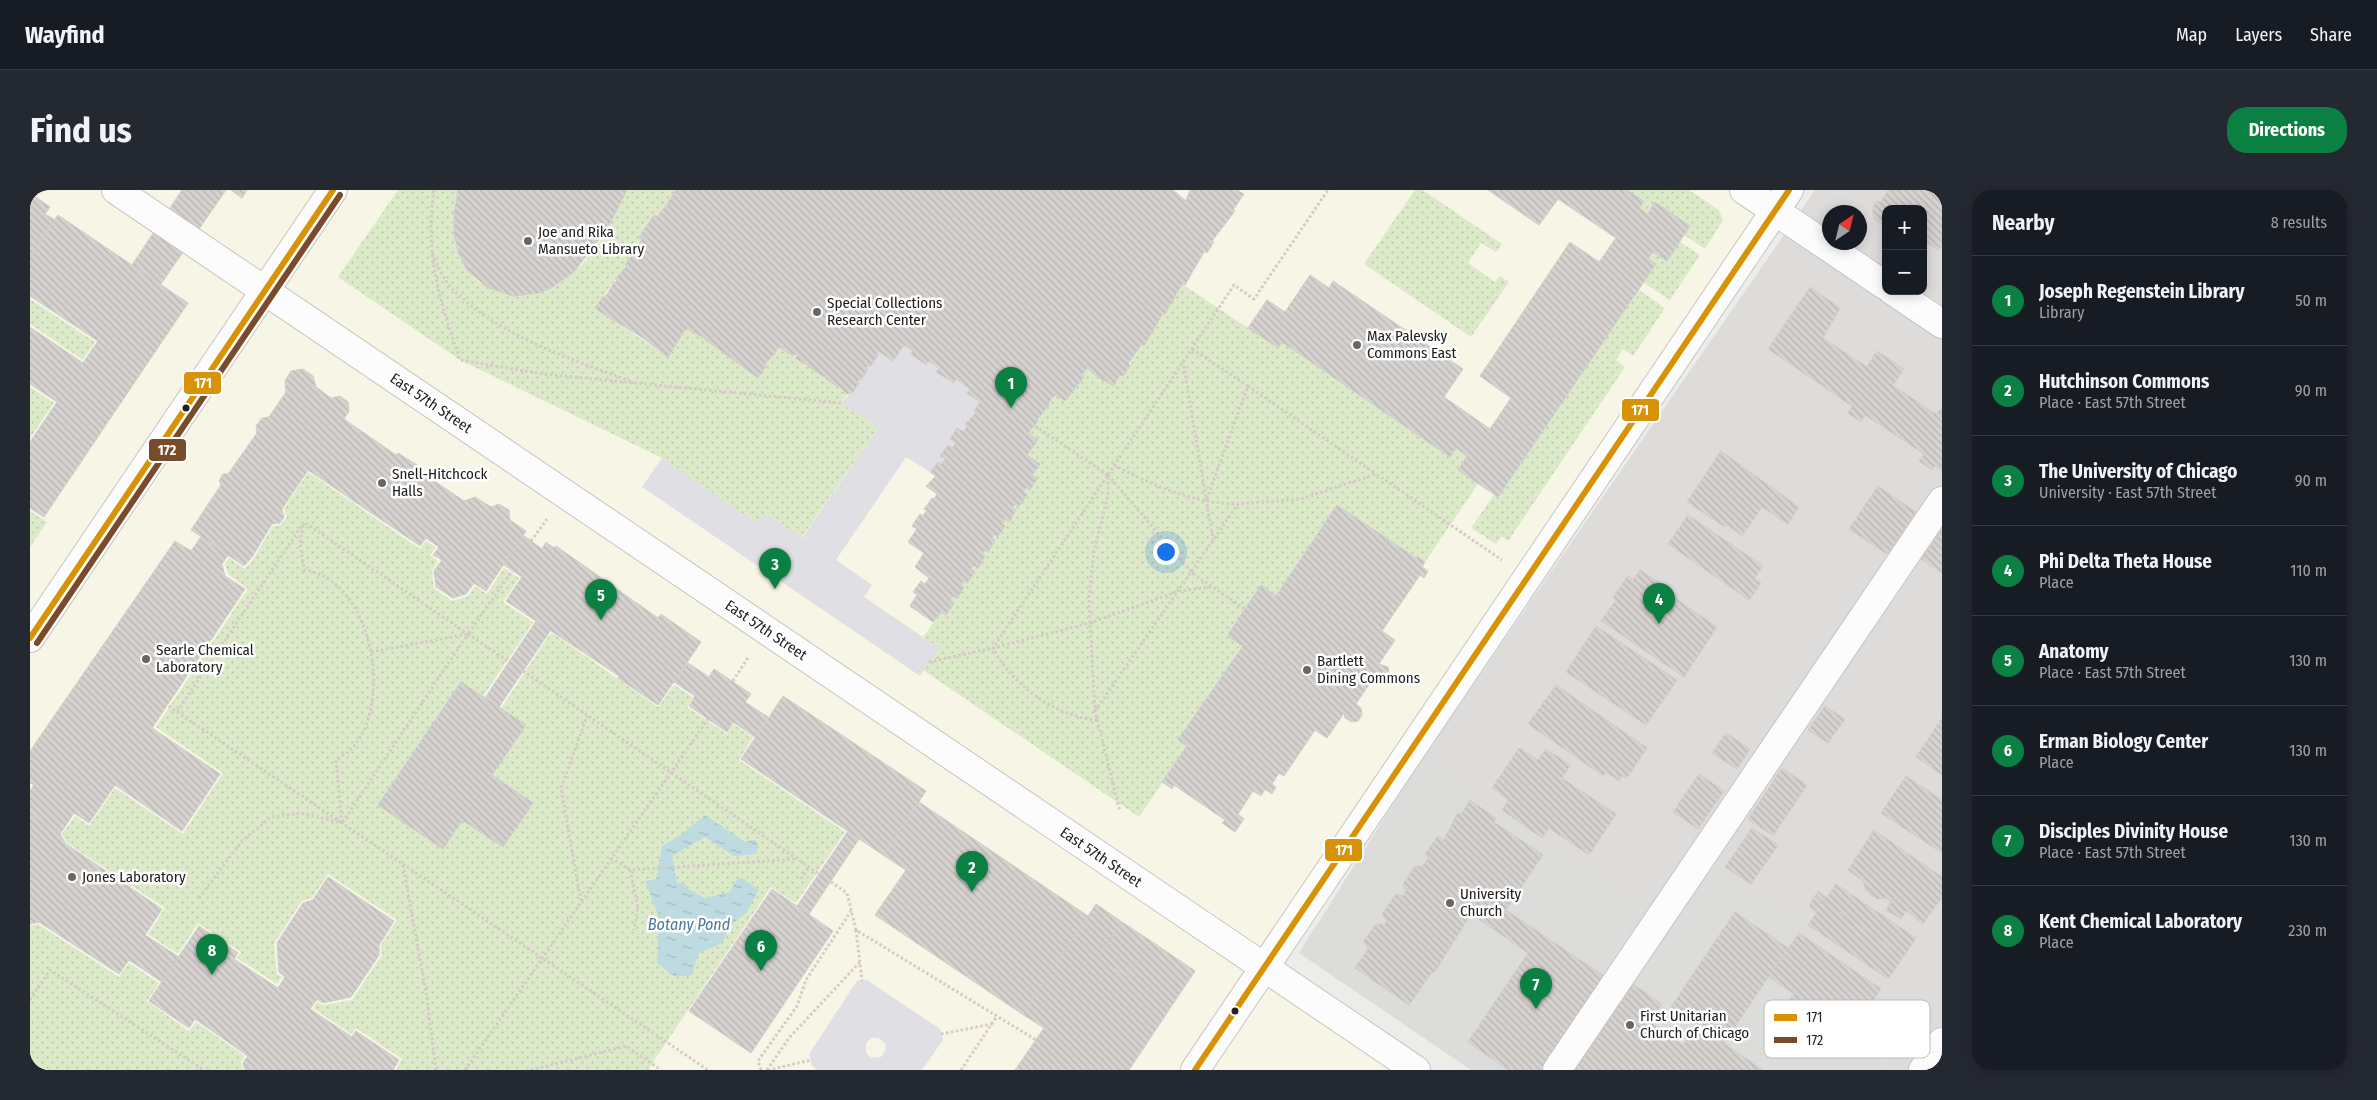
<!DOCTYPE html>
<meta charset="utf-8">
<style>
:root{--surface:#171b24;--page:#242831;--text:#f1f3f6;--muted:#9ea1a6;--line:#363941;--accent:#0b8043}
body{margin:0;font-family:"Fira Sans Condensed",sans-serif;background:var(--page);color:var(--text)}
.controls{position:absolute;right:15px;top:15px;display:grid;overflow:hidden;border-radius:10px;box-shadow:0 2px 12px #0003}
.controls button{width:45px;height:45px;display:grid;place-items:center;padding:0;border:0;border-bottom:1px solid var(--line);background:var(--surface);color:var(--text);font:25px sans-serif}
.compass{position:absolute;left:1792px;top:15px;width:45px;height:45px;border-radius:50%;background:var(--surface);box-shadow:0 2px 12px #0003;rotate:35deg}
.you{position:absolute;left:1135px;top:361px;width:18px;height:18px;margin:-12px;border:4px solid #fff;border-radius:50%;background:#1a73e8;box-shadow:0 0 0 8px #1a73e833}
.badge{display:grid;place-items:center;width:32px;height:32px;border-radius:50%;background:var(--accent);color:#fff;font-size:16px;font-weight:700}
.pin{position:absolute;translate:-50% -41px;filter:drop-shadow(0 1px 2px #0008)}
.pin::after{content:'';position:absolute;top:26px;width:18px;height:15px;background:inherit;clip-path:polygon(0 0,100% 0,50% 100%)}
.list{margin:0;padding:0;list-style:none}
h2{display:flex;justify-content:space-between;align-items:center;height:65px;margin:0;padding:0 20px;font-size:21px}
h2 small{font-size:16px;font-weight:400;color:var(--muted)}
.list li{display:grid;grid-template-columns:32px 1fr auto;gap:15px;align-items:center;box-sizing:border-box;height:90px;padding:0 20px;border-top:1px solid var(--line)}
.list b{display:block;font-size:19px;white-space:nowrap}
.list p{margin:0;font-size:16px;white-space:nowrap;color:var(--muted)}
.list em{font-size:16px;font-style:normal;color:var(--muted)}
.map{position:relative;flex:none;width:1912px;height:880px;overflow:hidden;border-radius:20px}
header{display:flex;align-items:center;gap:30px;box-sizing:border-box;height:70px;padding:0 25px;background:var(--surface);border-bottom:1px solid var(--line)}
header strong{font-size:24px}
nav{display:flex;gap:28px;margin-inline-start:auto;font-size:18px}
.intro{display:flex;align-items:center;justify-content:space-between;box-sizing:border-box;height:120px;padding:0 30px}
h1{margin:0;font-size:35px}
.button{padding:12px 22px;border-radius:20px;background:var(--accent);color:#fff;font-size:18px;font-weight:700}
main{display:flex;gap:30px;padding:0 30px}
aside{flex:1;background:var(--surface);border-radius:20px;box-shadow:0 2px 12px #0003}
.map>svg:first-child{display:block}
.residential{fill:#dddcda;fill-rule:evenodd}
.education{fill:#f7f5e5}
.religious{fill:#dcdcda}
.grass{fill:url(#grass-dots)}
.plaza{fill:#e0dfe3;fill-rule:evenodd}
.water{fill:url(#water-ripples)}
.building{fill:url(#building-back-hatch);stroke:#d1cdca}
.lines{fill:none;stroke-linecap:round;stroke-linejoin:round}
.minor-casing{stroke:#c7c6c5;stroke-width:30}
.path{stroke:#d7c9c8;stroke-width:3;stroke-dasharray:2.5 2.5;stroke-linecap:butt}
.minor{stroke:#fcfcfc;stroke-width:28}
.bus-1-casing{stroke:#fff;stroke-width:10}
.bus-2-casing{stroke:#fff;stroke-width:10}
.bus-1{stroke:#d79205;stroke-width:6}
.bus-2{stroke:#7a4b2a;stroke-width:6}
.poi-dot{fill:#686766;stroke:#fff;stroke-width:2}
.bus-dot{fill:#202020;stroke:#fff;stroke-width:2}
.labels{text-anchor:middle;stroke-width:5;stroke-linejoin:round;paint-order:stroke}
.poi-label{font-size:15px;fill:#202020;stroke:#fff;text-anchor:start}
.street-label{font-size:15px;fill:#202020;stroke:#fff}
.water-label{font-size:16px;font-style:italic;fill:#48789e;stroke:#fff}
.key{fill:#fff;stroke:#bcbcbc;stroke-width:1}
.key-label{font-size:14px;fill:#202020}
.line-badge{stroke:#fff;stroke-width:2}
.badge-label{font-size:14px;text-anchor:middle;font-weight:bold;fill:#fff}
</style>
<header>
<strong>Wayfind</strong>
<nav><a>Map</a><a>Layers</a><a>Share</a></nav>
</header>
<div class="intro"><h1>Find us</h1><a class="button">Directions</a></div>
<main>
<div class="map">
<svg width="1912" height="880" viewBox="0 0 1912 880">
<defs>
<pattern id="grass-dots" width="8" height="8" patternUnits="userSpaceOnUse" patternTransform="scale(1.25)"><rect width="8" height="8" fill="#dceac9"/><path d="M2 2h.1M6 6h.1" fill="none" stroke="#bcc8ac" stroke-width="1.8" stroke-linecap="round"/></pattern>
<pattern id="water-ripples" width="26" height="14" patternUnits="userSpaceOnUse" patternTransform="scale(1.25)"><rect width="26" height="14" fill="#bddbe0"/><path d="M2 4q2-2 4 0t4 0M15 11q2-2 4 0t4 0" fill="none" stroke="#a2bcc0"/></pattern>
<pattern id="building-back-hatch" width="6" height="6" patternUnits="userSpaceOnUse" patternTransform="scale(1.25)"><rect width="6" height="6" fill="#d5d2d0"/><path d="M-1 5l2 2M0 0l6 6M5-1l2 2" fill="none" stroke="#b7b4b2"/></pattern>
</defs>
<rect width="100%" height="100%" fill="#eeece9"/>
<path class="residential" d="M1785 0H1912V880H1850L1888 820 1632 739 1389 573ZM1856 19H1893V101H1856ZM1800 22H1830V52H1800Z"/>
<path class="education" d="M0 0H1758L1234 777 1386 880H0Z"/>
<path class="religious" d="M1389 573 1632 739 1675 676 1888 820 1850 880H1441L1269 763Z"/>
<path class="grass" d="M368 0H428C423 20 421 44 429 64 445 107 495 115 531 92 564 71 580 33 597 0H646L638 11 637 16 635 15 627 27 623 25 609 47 612 49 606 59 607 60 595 74 597 76 585 88V93L583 92 575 104 577 105 565 118 638 167 655 140 657 139 672 147 728 188 734 175 746 162V158L749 157C761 163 766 168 776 175L778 174 779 177 793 187 795 185 807 196 808 195 811 197 810 198 817 204 811 213 848 238 771 348 735 323 727 334 632 268 430 170 308 87Z
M1385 0H1393L1472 54 1466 62 1451 53 1438 73 1465 92 1470 86 1479 92 1441 147 1334 74Z
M1597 0H1659L1689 20 1693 30 1675 59 1654 45 1660 36 1626 13 1618 24 1609 18 1614 11Z
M1650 52 1670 65 1640 110 1614 93 1626 75 1618 69 1623 62 1637 71Z
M1152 94 1248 158 1252 152 1420 267 1426 258 1437 266 1428 280 1448 294 1395 372 1387 367 1386 368 1307 315 1246 406 1231 396 1197 445 1213 456 1148 550 1157 556 1109 627 893 480 909 458 893 447 911 422 916 425 924 413 920 410 923 406 927 408 934 398 930 395 933 391 937 393 944 382 941 379 943 375 948 377 955 367 952 364 954 360 958 362 965 351 962 348 965 344 969 347 975 336 972 333 975 329 979 331 986 321 982 318 985 314 989 316 996 305 993 302 996 298 1000 300 1007 289 1002 285 1010 274 997 265 1008 250 998 243 1008 231 1007 230 1019 215 1018 214 1026 205 1035 211 1054 187 1052 185 1057 178 1073 191 1074 190 1083 196 1090 185 1093 186 1112 154 1114 155 1121 144 1120 143 1133 123 1135 124Z
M1609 100 1635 118 1603 166 1593 159 1586 170 1595 177 1478 351 1472 346 1466 354 1441 338 1464 305 1468 307Z
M0 109 65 152 53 170 0 134Z
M0 197 24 213 0 248Z
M278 282 390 359 396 351 406 357 400 365 408 371 402 381 404 398 422 411 438 406 445 396 457 404 474 378 489 388 473 412 503 432 452 508 470 520 520 444H524L628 517 644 495 663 507 657 517 697 544 703 534 723 547 709 570 815 642 766 713 741 697 619 878 620 880H366L372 869 326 838 321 844 283 818 287 812 293 815 322 810 352 765 351 755 367 730 298 684 282 708 272 711 244 753 247 784 252 787 247 794 207 768 211 762 168 733 148 764 118 744 135 718 37 653 32 644 45 626 59 636 85 598 153 644 193 583 126 537 218 399 198 384 195 374 199 368 215 379 223 370 243 336 251 335 257 327 254 319Z
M0 321 17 332 0 357Z
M8 734 89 787 99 773 129 793 117 811 159 841 166 832 215 866 211 872 213 880H0V736Z"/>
<path class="plaza" d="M874 155 883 161 881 164 896 175 899 171 909 178 907 182 924 193 926 190 940 199 937 203 950 212 944 221 946 223 935 234 937 236 934 242 927 238 920 249 926 253 922 258 917 256 911 265 915 269 911 274 908 272 900 282 876 267 806 370 842 395 834 407 909 458 890 486 612 297 632 268 727 333 735 323 772 348 848 238 811 213 829 193 827 192 829 189 831 190 838 180 836 178 838 175 840 176 848 165 846 164 848 161 863 171Z
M837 790 910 839 913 850 892 880H788L782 876 779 864 827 791ZM841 848H848L856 854 855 861 851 867 841 868 836 863V853Z"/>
<path class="water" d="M675 625 715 652 724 650 728 654 726 664 704 666 675 647 642 666 647 693H655L656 698 675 708 700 702 707 689 712 688 729 700 716 723 701 735 692 753 669 763 661 786H644L627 773 629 727 615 691 626 689 632 656 652 644Z"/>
<path class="building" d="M152 0H196L131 94 102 75Z
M201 0H217L212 8Z
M428 0H597L577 39 544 82 521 98 508 103 483 106 458 98 437 80 429 64 424 45V25Z
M646 0H1143L1156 11 1160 0H1207L1214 4 1203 20 1205 21 1182 51 1184 52 1177 63 1174 62 1155 95 1152 94 1135 124 1133 123 1114 156 1112 154 1098 174 1100 175 1093 186 1090 185 1083 196 1074 190 1073 191 1057 178 1052 185 1054 187 1035 211 1026 205 1022 208 1018 214 1019 215 1007 230 1008 231 998 243 1008 250 997 265 1010 274 1002 285 1007 289 1000 300 996 298 993 302 997 305 989 316 985 314 982 318 986 320 979 332 975 329 972 334 975 336 968 347 965 344 962 348 965 351 958 362 954 360 952 364 955 366 948 378 943 375 941 379 945 382 937 393 933 391 930 395 934 397 927 409 923 406 920 410 924 413 916 425 911 422 903 432 880 416 887 405 883 402 891 391 895 394 899 388 885 377 894 363 878 352 887 339 882 336 890 324 893 326 897 320 894 319 902 308 904 309 907 304 896 296 906 286 900 282 908 272 911 274 915 269 910 266 918 255 922 258 926 253 920 249 927 238 934 242 937 236 935 234 946 223 944 221 950 212 937 203 940 199 926 189 924 193 906 182 909 178 899 171 896 175 881 164 883 161 874 155 863 171 848 161 846 164 848 165 840 177 838 175 836 178 838 179 831 190 829 189 827 192 829 193 823 202 817 204 808 195 807 196 796 189 795 185 794 187 779 177 778 174 777 175 765 168 767 166 764 164 763 166 749 157 746 158V162L734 175 736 176 728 188 672 147 657 139 655 140 638 167 610 146 578 127 565 118 573 107 575 108 584 92 585 93 587 90 585 89 597 76 595 75 604 62 607 60 606 59 612 49 609 47 624 25 627 27 636 15 637 16 638 12Z
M1458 0H1597L1614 11 1609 18 1618 24 1625 12 1660 36 1637 71 1623 62 1618 69 1626 74 1468 307 1428 280 1437 266 1426 258 1420 267 1252 152 1248 158 1218 138 1237 110 1255 122 1280 85 1299 98 1303 91 1433 179 1414 207 1460 239 1481 208 1450 186 1540 52 1569 72 1586 48 1528 9 1509 35Z
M1858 0H1912V55L1908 60 1895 51 1893 54V19H1856V34H1851L1844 29 1842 18 1847 11 1851 12Z
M0 3 20 17 15 24 25 30 0 67Z
M28 25 158 113 14 327 0 318V252L27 212 0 194V137L53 173 68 151 0 106V67Z
M1780 97 1810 118 1793 148 1837 177 1847 161 1874 179 1863 195 1905 224 1912 218V281L1905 276 1902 280 1889 271 1894 264 1835 225 1831 232 1818 223 1822 216 1738 159Z
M273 179 283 186 286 197 301 208 310 206 318 212 319 221 314 229 366 265 368 263 387 275 385 278 434 311 445 307 461 317 469 314 479 320 480 330 496 341 456 401 444 393 436 404 423 408 406 397 404 381 412 370 403 365 409 357 396 348 390 356 278 280 252 319 254 327 250 333 242 334 222 367 214 376 161 340 191 295 189 291 193 284H198L227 243 226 236 232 228 239 227 256 202 255 191 261 181Z
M1691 261 1769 317 1758 334 1732 317 1712 346 1696 334 1695 337 1657 312Z
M1848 296 1886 322 1857 364 1819 339Z
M1307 315 1386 368 1387 366 1395 372 1392 377 1398 381 1394 388 1390 385 1352 441 1365 450 1349 474 1358 477 1359 483 1355 489 1349 491 1344 487 1326 514 1331 518 1332 525 1328 531 1321 532 1315 528 1314 523 1297 548 1285 540 1254 586 1249 583 1242 594 1246 597 1242 604 1235 599 1231 606 1223 601 1208 624 1214 629 1205 642 1192 633 1195 630 1144 595 1142 599 1132 592 1157 556 1148 550 1213 456 1197 446 1231 395 1246 406Z
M1658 325 1733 376 1724 389 1731 393 1719 410 1638 354Z
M1912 339V383L1891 369Z
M493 345 512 359 516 352 524 358 526 356 628 428 631 424 671 452 628 515 588 488 589 486 476 411 492 387 474 375Z
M171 347 198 365 192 374 195 386 215 399 122 538 190 584 152 641 85 595 59 633 44 623 30 644 0 624V601L4 595 0 593V561L145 351 161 361Z
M1610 380 1630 393 1628 396 1687 437 1654 487 1571 431 1586 410 1583 407 1598 386 1603 390Z
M506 431 520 441 469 517 455 508Z
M1566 436 1647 490 1616 535 1536 482Z
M658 473 679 487 684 479 721 504 715 512 738 527 725 547 703 532 697 542 659 516 665 506 644 492Z
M431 492 496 535 462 585 503 613 473 657 432 630 413 659 348 615Z
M1526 495 1617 558 1597 588 1592 586 1589 591 1576 582 1573 586 1498 534Z
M753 506 896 601 853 665 711 569Z
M1795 516 1815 529 1798 553 1778 540Z
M1912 528V585L1886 567Z
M1696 543 1720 559 1707 579 1682 563Z
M1489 558 1508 570 1516 559 1541 575 1532 588 1586 624 1559 665 1519 638 1512 648 1472 620 1479 610 1462 598Z
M1752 578 1777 595 1743 646 1718 629Z
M1669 584 1694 601 1668 639 1643 622Z
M1876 586 1912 610V663L1851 623Z
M1440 610 1466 628 1464 632 1513 665 1463 739 1441 724 1406 780 1399 786 1379 815 1325 778 1338 759 1334 751 1346 734 1354 735 1357 731 1352 724 1366 704 1373 706 1376 701 1373 694 1385 676 1392 677 1399 667 1395 664 1408 646 1414 650 1427 624 1432 623Z
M889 612 1058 726 992 824 845 725 876 680 853 665Z
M0 624 30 644 36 654 132 719 115 745 149 767 132 792 99 770 89 784 9 732 0 734Z
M1722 638 1748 655 1721 694 1695 677Z
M1844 640 1912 687V707L1893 734 1876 721 1871 729 1856 720 1861 712 1855 708 1847 709 1836 701 1833 691 1818 680Z
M818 641 829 649 779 724 767 716Z
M298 687 364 731 349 755V765L321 807 293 813 287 809 280 819 322 847 326 841 369 870 363 880H215L213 873 218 866 165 829 159 838 119 811 169 736 208 763 204 769 248 798 255 787 249 782 247 753 273 713 283 710Z
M1806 694 1886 748 1874 766 1785 706 1788 701 1797 708Z
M742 699 803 741 721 863 659 821Z
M1785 706 1874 766 1858 789 1778 735 1787 722 1779 716Z
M1066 714 1092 732 1068 767 1097 787 1121 751 1165 781 1099 880H985L1014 838 992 824Z
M1476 720 1574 786 1511 880H1478L1438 852 1498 763 1463 739Z
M1705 722 1758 758 1694 853 1641 817Z
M1092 732 1121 751 1097 787 1068 767Z
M1769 743 1851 799 1815 852 1757 813 1764 804 1739 787Z
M1603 794 1632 814 1620 832 1653 855 1664 838 1682 851 1685 847 1733 880H1545Z"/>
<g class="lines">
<defs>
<path id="minor" d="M86 0 1386 880
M1714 0 1856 96
M1863 101 1912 134
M0 448 303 0
M1165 880 1759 0
M1527 880 1912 311
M1893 880 1912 852"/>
</defs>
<use href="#minor" class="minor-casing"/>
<path class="path" d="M404 0C394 64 410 111 430 170L513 184 811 213
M402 64C408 75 413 89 421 97 467 146 539 168 600 191
M1162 159 1218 196 1176 311
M1153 171 1183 350
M1218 196 1346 284
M1005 236 1078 285V305L1064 361 1059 408 1060 433 1065 521 1090 622
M1084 275C1123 296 1163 313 1207 314
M1078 285 1162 383 1215 419
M273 335 270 353 274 380C341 389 364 509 324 556 320 562 312 566 306 570L312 633
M501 351 517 329
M438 444 479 472
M341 462 438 444 482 381
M899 472 963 458 1060 433 1149 401 1182 397
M493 481 789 684
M703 491 719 466
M139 516 147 522 312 633 438 444 274 332 147 522
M1065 521 1208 314 1271 309 1346 284 1472 370
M1067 530C1026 527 982 495 963 458L1204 95 1224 109 1298 0
M581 668 600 680 766 669
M373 675 396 802 406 880
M600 680 608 717 604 740
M771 689 779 677
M801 692 817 703 826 740 1006 850
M169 708 212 651 241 627 271 623 312 633 678 880
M551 711 531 598 557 526
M826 740 832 791
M0 810 20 780 174 880
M911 844 962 834
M435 880 678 529
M501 880 596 856 631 880
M731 880 728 871 767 816 776 790 821 721
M737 880 759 848 830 772
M738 880 781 870
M931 880 967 826"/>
<use href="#minor" class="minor"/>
<defs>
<path id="bus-1" d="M0 448 303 0
M1165 880 1759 0"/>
<path id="bus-2" d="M7 453 310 5"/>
</defs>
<use href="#bus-1" class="bus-1-casing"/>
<use href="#bus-2" class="bus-2-casing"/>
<use href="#bus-1" class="bus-1"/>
<use href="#bus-2" class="bus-2"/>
</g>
<g class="poi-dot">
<circle cx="498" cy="51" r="5"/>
<circle cx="787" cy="122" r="5"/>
<circle cx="1327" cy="155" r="5"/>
<circle cx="352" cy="293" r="5"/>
<circle cx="116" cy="469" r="5"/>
<circle cx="1277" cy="480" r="5"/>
<circle cx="42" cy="687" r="5"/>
<circle cx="1420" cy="713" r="5"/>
<circle cx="1600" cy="835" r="5"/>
</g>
<g class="bus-dot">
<circle cx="156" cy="218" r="4.5"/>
<circle cx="1205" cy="821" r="4.5"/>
</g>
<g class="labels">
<g class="poi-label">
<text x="508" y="47">Joe and Rika<tspan x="508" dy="17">Mansueto Library</tspan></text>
<text x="797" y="118">Special Collections<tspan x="797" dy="17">Research Center</tspan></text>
<text x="1337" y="151">Max Palevsky<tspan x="1337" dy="17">Commons East</tspan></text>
<text x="362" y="289">Snell-Hitchcock<tspan x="362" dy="17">Halls</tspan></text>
<text x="126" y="465">Searle Chemical<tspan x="126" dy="17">Laboratory</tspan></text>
<text x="1287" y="476">Bartlett<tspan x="1287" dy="17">Dining Commons</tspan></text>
<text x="52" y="692">Jones Laboratory</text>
<text x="1430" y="709">University<tspan x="1430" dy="17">Church</tspan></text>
<text x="1610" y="831">First Unitarian<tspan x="1610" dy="17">Church of Chicago</tspan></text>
</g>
<g class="street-label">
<text transform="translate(401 213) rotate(34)" y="5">East 57th Street</text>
<text transform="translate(736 440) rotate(34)" y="5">East 57th Street</text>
<text transform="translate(1071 667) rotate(34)" y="5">East 57th Street</text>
</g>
<g class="water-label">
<text x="659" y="740">Botany Pond</text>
</g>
</g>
<rect x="1734" y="810" width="166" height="58" rx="8" class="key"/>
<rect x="1744" y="824" width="23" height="7" fill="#d79205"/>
<rect x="1744" y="847" width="23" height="6" fill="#7a4b2a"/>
<g class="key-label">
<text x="1776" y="832">171</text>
<text x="1776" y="855">172</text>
</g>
<g class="line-badge">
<rect x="153" y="181" width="39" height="24" rx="5" fill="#d79205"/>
<rect x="1591" y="208" width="39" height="24" rx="5" fill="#d79205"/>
<rect x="118" y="248" width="39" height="24" rx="5" fill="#7a4b2a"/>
<rect x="1294" y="648" width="39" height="24" rx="5" fill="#d79205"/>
</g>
<g class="badge-label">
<text x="173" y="198">171</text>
<text x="1610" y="225">171</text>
<text x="137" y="265">172</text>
<text x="1314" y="665">171</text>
</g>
</svg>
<div class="controls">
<button>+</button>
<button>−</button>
</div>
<svg class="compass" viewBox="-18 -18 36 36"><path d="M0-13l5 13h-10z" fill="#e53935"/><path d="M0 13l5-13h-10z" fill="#9ea1a6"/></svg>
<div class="you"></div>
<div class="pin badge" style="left:981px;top:218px">1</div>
<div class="pin badge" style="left:942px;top:702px">2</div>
<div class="pin badge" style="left:745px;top:399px">3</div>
<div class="pin badge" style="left:1629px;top:434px">4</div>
<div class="pin badge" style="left:571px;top:430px">5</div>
<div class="pin badge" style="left:731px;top:781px">6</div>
<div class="pin badge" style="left:1506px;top:819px">7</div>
<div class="pin badge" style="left:182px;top:785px">8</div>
</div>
<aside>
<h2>Nearby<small>8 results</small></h2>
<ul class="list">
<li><span class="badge">1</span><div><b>Joseph Regenstein Library</b><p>Library</p></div><em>50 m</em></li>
<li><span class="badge">2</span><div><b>Hutchinson Commons</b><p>Place · East 57th Street</p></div><em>90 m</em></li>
<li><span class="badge">3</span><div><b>The University of Chicago</b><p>University · East 57th Street</p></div><em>90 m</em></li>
<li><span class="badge">4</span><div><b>Phi Delta Theta House</b><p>Place</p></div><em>110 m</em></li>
<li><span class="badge">5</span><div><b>Anatomy</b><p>Place · East 57th Street</p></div><em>130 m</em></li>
<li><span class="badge">6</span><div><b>Erman Biology Center</b><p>Place</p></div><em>130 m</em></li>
<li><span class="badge">7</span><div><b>Disciples Divinity House</b><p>Place · East 57th Street</p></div><em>130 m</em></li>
<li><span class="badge">8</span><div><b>Kent Chemical Laboratory</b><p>Place</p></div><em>230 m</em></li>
</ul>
</aside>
</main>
